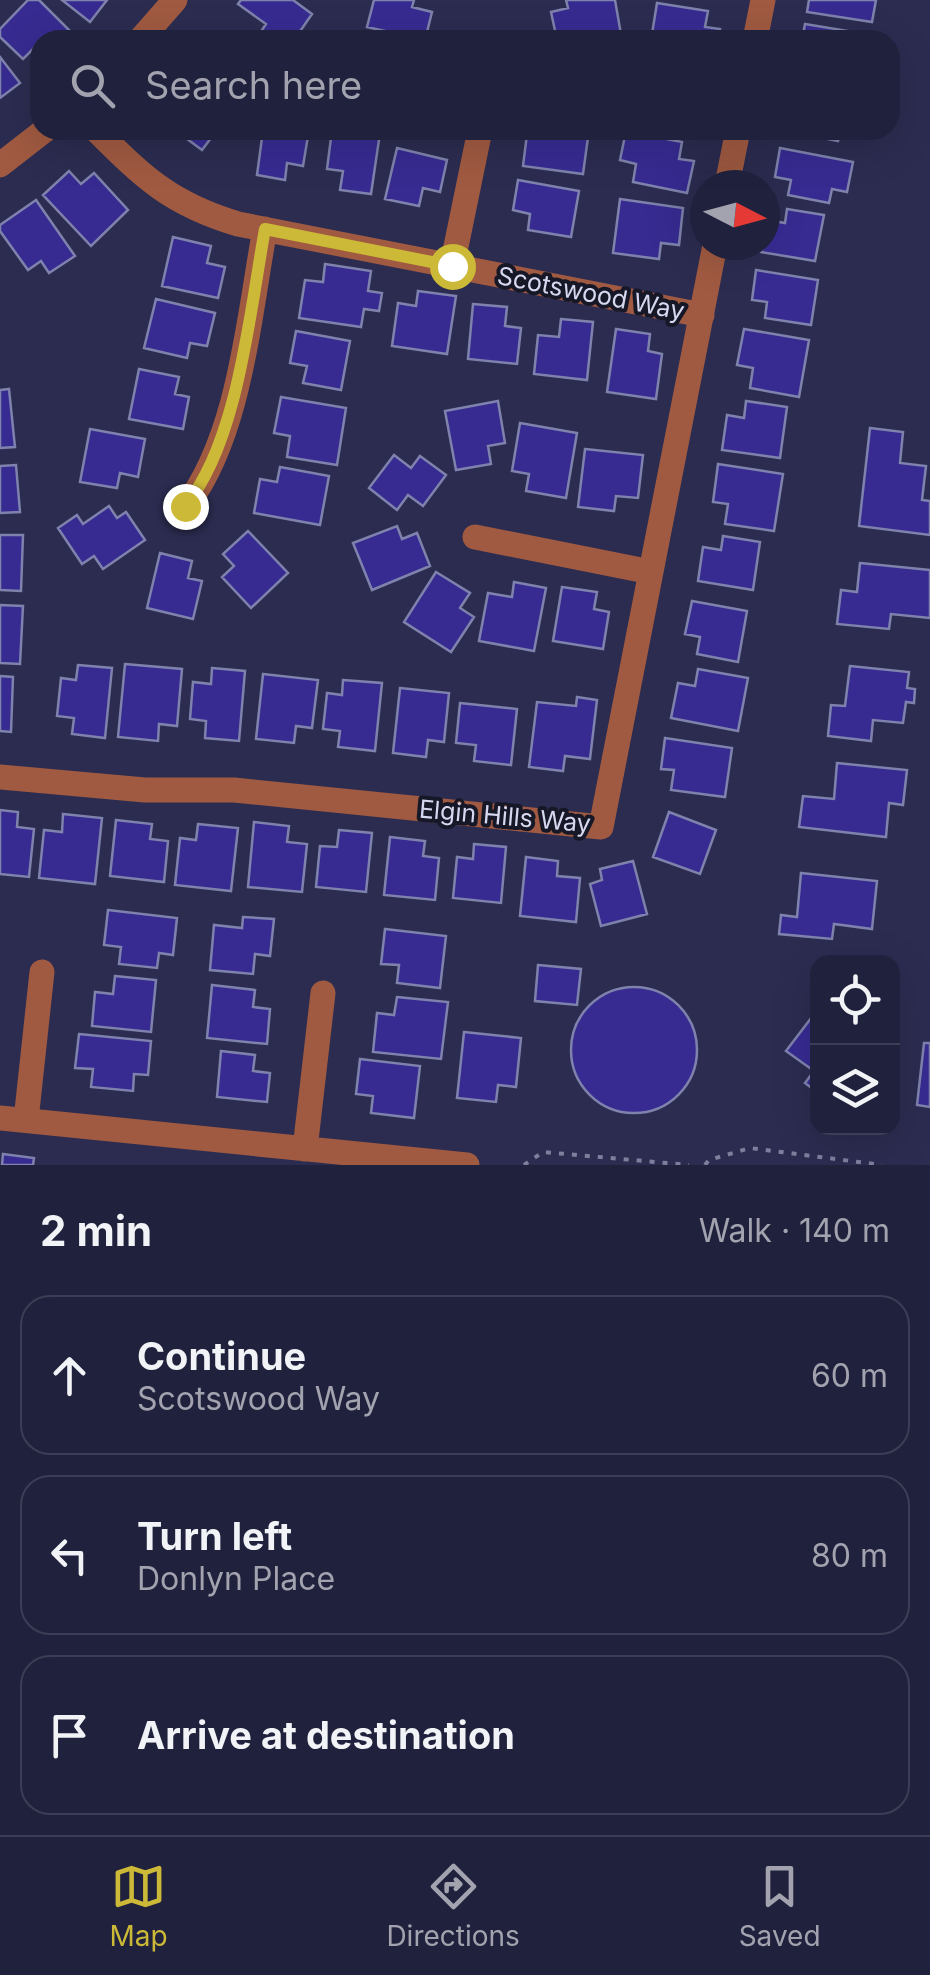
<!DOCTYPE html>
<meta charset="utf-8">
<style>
:root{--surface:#20213c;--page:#282943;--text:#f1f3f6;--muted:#a2a3af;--line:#3d3e56;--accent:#ccb938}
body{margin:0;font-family:Inter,sans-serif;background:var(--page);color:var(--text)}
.controls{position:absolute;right:30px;bottom:30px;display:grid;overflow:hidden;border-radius:20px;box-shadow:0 10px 40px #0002}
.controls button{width:90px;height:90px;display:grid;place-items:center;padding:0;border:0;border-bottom:2px solid var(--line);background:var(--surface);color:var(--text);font:50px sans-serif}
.compass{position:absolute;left:690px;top:170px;width:90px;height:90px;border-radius:50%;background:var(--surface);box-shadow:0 10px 40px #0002;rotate:96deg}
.stop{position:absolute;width:30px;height:30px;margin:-22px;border:8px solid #ccb938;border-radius:50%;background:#fff}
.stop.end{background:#ccb938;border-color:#fff;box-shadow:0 2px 10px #0008}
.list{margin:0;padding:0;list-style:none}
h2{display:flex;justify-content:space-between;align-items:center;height:130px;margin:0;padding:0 40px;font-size:42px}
h2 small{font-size:32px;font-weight:400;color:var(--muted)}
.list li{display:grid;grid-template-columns:65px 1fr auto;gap:30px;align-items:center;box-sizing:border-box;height:160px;margin:0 20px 20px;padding:0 20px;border:2px solid var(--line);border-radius:30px}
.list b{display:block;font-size:38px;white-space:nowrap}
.list p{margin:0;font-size:32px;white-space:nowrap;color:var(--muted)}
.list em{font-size:32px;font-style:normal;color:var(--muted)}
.icon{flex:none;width:55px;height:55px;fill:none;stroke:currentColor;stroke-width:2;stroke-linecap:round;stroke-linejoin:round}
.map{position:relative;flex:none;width:930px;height:1165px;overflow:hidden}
.search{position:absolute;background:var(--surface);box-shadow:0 10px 40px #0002;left:30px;right:30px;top:30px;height:110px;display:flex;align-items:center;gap:25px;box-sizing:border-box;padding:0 35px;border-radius:30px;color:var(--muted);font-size:38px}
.sheet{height:670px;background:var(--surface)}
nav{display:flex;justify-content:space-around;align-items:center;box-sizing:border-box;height:140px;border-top:2px solid var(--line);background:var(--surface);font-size:28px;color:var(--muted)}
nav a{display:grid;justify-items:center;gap:5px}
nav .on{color:var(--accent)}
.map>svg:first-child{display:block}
.building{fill:#372b91;stroke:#7e82ac;stroke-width:2.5}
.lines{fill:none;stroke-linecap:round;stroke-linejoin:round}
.path{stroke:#7e7f9d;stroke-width:4;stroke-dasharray:5 8;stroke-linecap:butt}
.minor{stroke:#a05a41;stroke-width:25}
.route{stroke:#ccb938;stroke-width:12}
.labels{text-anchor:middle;stroke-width:8;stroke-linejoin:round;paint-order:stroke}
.street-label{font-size:25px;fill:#d5d8ef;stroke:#161727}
</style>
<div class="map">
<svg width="930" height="1165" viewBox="0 0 930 1165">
<rect width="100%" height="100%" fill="#2b2c50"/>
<path class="building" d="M28 0H39L75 36 70 40H40V54L34 48 23 59 0 37V29Z
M62 0H107L90 22Z
M241 0H293L312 14 294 40H263L258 36 266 24 238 4Z
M374 0H414L412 7 432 12 425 40 367 27Z
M566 0H615L622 40H585L584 37 557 40 551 12 568 8Z
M809 0H876L872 22 807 12Z
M657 3 708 11 705 27 720 29 718 40H651Z
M805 24 866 34 865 40H802Z
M0 57 20 83 0 98Z
M175 130H217L202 150Z
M263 130H309L303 166 287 163 285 180 257 175Z
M332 130 380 133 371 194 340 190 343 171 327 169Z
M549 130H589L583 174 523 166 527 134 548 137Z
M784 130H841L838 141Z
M626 131 682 142 679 159 694 161 687 193 633 182 636 164 620 160Z
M397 148 447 160 440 192 423 188 419 206 385 199Z
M780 148 853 162 847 192 832 189 829 203 788 195 791 180 775 177Z
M69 171 81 184 94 173 128 210 91 246 43 195Z
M518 180 579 191 571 237 528 230 530 214 513 210Z
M620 199 683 208 679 245 661 243 659 259 613 253Z
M36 200 75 256 49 273 41 261 28 270 0 231V225Z
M787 209 824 215 815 261 761 252 765 245 767 220 785 223Z
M173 237 211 246 207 263 225 267 218 298 162 286Z
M325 264 371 271 368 291 382 293 379 311 364 309 361 327 299 318 305 280 323 282Z
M756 270 818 280 811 325 765 318 767 302 752 300Z
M418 291 456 296 447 354 392 346 398 303 416 306Z
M156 299 215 313 207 346 190 343 187 358 144 348Z
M473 304 507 307 505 326 521 328 517 364 468 359Z
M561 319 593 322 587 380 534 374 538 335 559 337Z
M616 329 650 334 648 351 662 354 656 399 607 392Z
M744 329 809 340 799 397 750 388 753 368 737 365Z
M296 331 350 341 341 390 303 383 307 366 290 363Z
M139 369 179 377 175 394 189 397 183 429 129 419Z
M9 389 15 447 0 448V390Z
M281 397 346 408 337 465 287 457 290 436 274 433Z
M498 401 505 443 488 446 491 464 456 470 445 411Z
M746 401 787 407 780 458 722 450 727 415 744 418Z
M520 423 577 433 566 498 526 491 529 474 512 471Z
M870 428 903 432 900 463 926 466 922 500 930 501V535L859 526Z
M90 429 145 439 138 477 120 473 117 488 80 482Z
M585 449 643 455 638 498 616 496 614 511 578 507Z
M394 455 411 468 420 456 446 475 423 506 408 495 397 510 369 488Z
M718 464 783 474 774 531 725 524 728 504 713 502Z
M16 465 20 512 0 513V466Z
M280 467 329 476 320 525 254 513 260 479 277 482Z
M109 506 117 518 126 512 145 540 103 569 94 556 82 564 58 528 77 515 83 524Z
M397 526 402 539 417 533 430 566 372 590 353 543Z
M248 531 288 573 251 608 222 577 234 566 223 554Z
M0 535H23L21 591 0 590Z
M723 536 760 542 753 590 698 581 703 547 721 550Z
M160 553 192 561 188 578 202 581 193 619 147 608Z
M860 563 930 570V618L891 614 889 629 837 624 841 590 857 592Z
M436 572 470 593 460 608 474 617 451 652 404 622Z
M514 582 546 588 534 651 479 641 488 593 512 597Z
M562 587 597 592 594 609 609 612 603 649 553 641Z
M692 601 747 611 738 662 697 654 700 637 685 634Z
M0 605 23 606 20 664 0 663Z
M125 664 182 669 177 726 159 724 158 741 118 737Z
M78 665 112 668 105 738 72 734 74 718 57 716 61 678 76 680Z
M850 666 909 672 907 688 915 689 914 703 906 702 903 723 873 720 871 741 828 736 831 705 845 706Z
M212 668 245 671 239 741 205 738 206 721 190 719 193 682 211 684Z
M698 669 748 678 738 731 671 718 678 683 695 686Z
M263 674 318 680 312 728 296 726 294 743 256 739Z
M0 676 13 677 11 732 0 731Z
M343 680 382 683 375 751 338 747 340 731 323 729 327 693 342 695Z
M400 688 449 693 444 742 428 740 426 757 393 753Z
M577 697 597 700 590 759 565 756 563 771 529 767 537 702 576 706Z
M460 703 517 709 511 765 474 761 476 745 456 743Z
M665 738 732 748 725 797 671 790 674 770 661 769Z
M837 763 907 770 903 805 889 803 886 837 799 827 803 796 834 799Z
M0 810 18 812 17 827 34 829 29 877 0 874Z
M669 812 716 830 700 874 653 857Z
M63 814 102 818 95 884 39 878 44 830 62 832Z
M116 820 152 824 150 839 168 841 164 882 110 876Z
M254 822 289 826 287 842 307 844 302 892 248 887Z
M198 824 238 828 231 891 175 885 180 838 196 840Z
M339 830 372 833 366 892 316 887 320 846 337 847Z
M390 837 425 841 423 856 439 858 435 900 384 895Z
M474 844 506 847 501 903 453 898 457 857 473 859Z
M526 857 558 861 557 876 580 878 576 922 520 916Z
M633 861 647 914 601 926 590 884 602 880 600 869Z
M801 873 877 881 872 929 834 924 832 939 779 934 781 915 797 917Z
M108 910 177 918 173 955 159 953 157 968 119 964 121 947 104 945Z
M243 917 274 919 270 956 255 954 253 974 210 970 214 925 242 928Z
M385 929 446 936 440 988 397 983 399 965 381 964Z
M538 965 581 969 577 1005 535 1001Z
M115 976 156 980 151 1032 92 1026 95 992 113 994Z
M212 985 255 990 253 1007 270 1009 267 1044 207 1038Z
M571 1050a63 63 0 1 1 126 0a63 63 0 1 1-126 0Z
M397 997 448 1002 441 1059 373 1052 377 1013 394 1015Z
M818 1009V1093L805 1083 814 1071 786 1051Z
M464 1032 521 1038 516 1087 498 1085 496 1102 457 1098Z
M79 1034 151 1041 148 1075 134 1074 133 1091 91 1087 93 1069 75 1068Z
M924 1043H930V1107L917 1105Z
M221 1051 255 1055 253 1071 270 1073 267 1102 217 1097Z
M360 1059 420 1066 414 1118 371 1113 373 1096 356 1094Z
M3 1154 34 1158 33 1165H2Z"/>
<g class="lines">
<path class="path" d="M524 1165 543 1152 689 1165
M705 1165 709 1160 750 1148 882 1165"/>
<path class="minor" d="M140 40 175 0
M755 40 763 0
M96 130C144 178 171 204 238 224L702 315
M0 165 45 130
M727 185 738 130
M452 266 480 130
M185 507C240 437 249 315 265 229
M475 537 651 572
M0 777 145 790H234L601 827 715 245
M0 1118 467 1165
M26 1120 42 972
M305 1149 323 993"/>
</g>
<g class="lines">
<path class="route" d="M185 506C238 443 250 310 265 229L452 266"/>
</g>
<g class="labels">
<g class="street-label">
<text transform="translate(591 293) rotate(11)" y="9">Scotswood Way</text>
<text transform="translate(505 816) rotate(5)" y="9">Elgin Hills Way</text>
</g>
</g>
</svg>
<div class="controls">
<button><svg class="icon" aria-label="locate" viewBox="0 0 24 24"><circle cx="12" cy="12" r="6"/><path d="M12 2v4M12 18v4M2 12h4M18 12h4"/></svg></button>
<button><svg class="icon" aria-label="layers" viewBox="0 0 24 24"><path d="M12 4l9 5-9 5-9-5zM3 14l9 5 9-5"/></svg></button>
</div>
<svg class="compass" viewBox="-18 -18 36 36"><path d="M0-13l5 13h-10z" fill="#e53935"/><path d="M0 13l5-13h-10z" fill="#a2a3af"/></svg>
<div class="stop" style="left:452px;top:266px"></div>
<div class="stop end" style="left:185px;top:506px"></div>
<div class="search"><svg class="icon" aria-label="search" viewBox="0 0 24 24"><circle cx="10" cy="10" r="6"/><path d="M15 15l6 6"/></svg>Search here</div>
</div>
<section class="sheet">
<h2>2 min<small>Walk · 140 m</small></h2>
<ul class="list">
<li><svg class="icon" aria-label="ahead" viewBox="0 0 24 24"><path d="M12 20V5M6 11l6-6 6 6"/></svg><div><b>Continue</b><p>Scotswood Way</p></div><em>60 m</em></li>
<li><svg class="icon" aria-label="left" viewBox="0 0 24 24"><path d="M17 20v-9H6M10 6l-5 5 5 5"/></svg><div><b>Turn left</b><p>Donlyn Place</p></div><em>80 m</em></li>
<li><svg class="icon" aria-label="arrive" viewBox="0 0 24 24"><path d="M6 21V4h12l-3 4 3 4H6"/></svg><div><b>Arrive at destination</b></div></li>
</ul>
</section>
<nav>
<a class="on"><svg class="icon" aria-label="map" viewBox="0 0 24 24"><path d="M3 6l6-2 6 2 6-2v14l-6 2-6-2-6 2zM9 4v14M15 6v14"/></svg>Map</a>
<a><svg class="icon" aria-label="directions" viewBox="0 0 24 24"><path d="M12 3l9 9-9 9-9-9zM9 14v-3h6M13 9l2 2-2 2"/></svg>Directions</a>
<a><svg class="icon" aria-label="saved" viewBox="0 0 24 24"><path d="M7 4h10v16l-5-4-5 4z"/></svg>Saved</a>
</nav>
